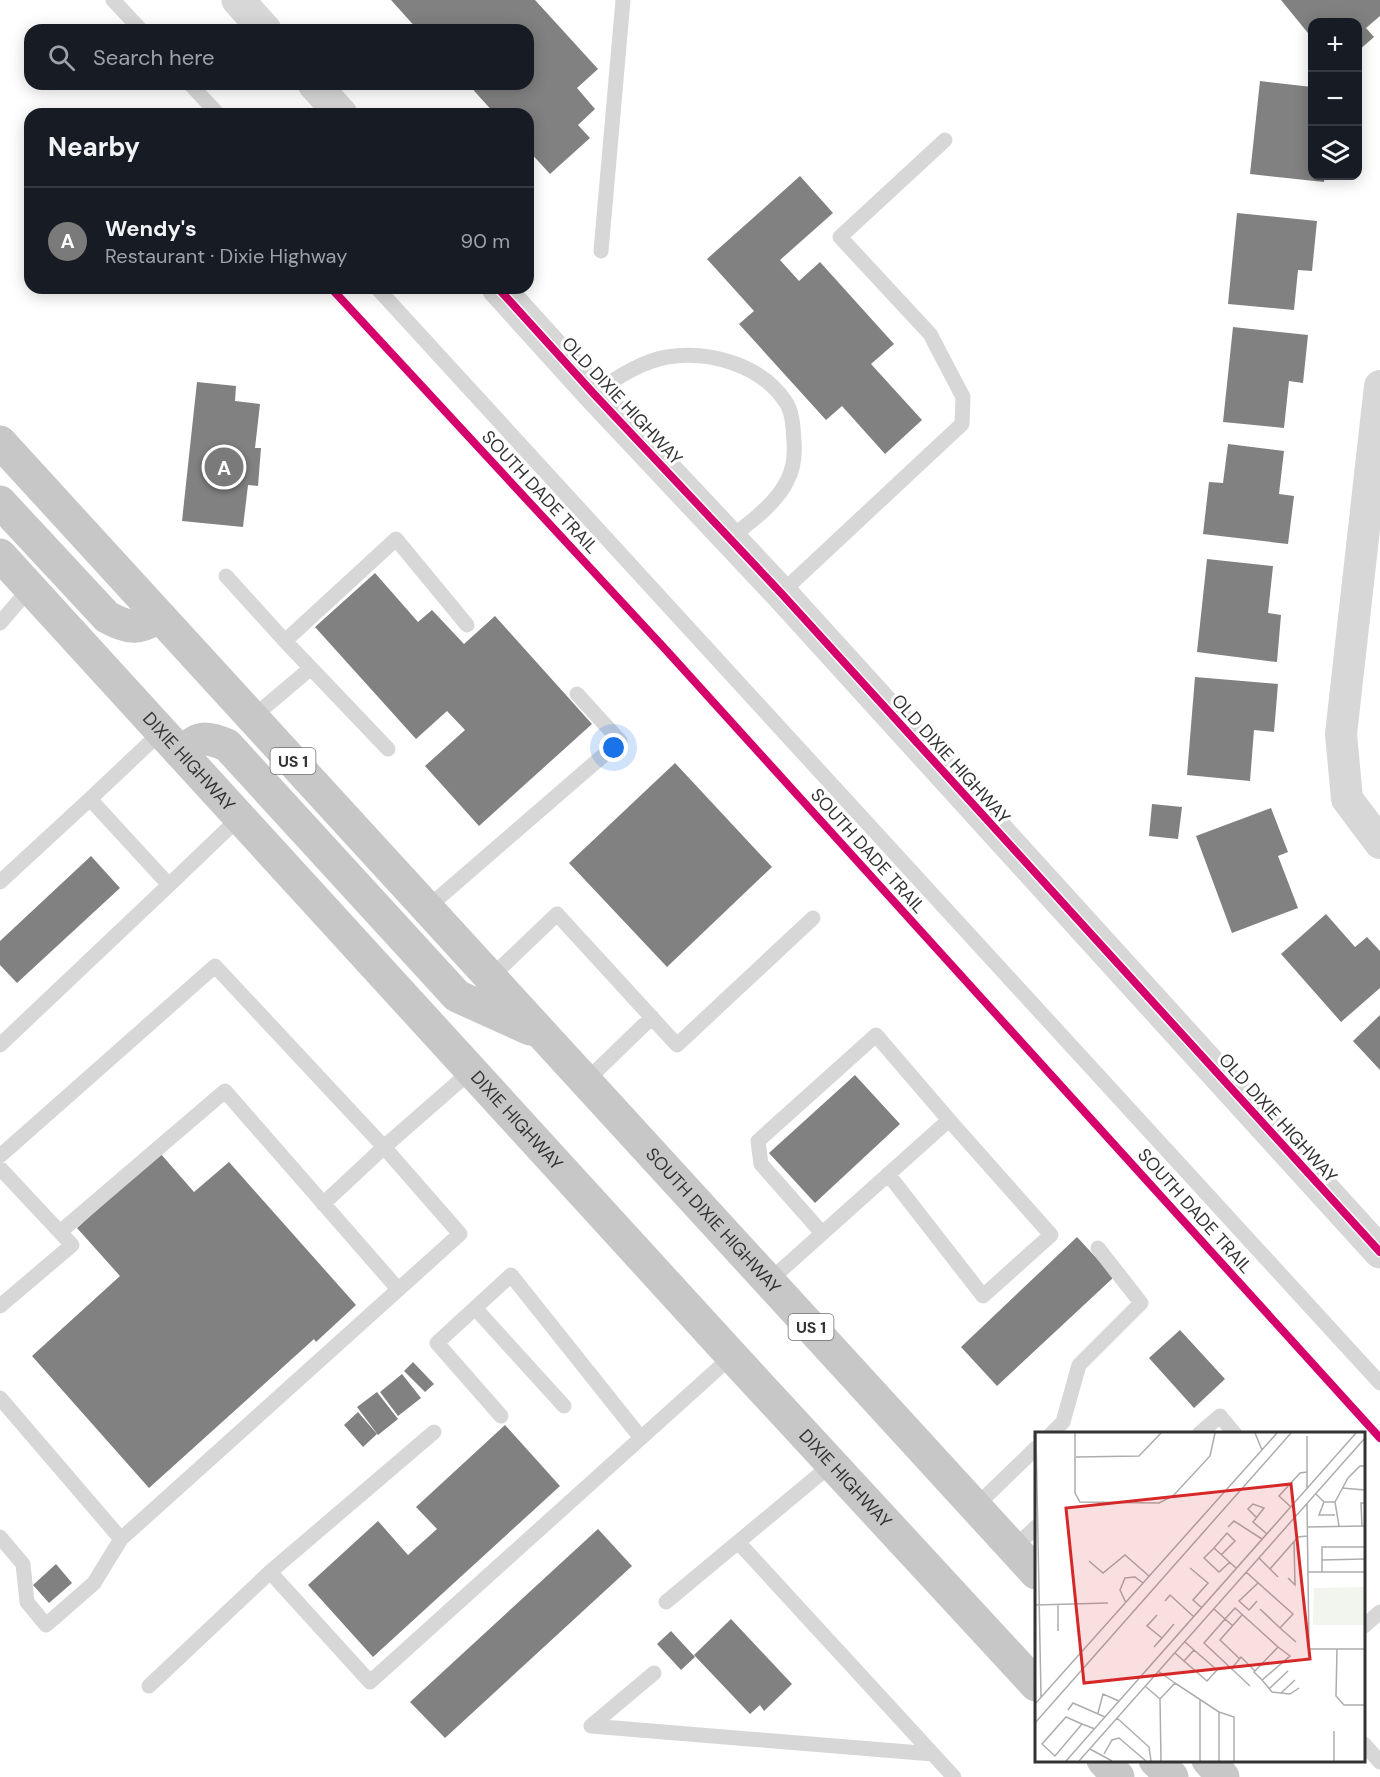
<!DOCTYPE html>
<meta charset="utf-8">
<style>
:root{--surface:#171b24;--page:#20242c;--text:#f1f3f6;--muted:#9ea1a6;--line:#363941;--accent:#7a7a7a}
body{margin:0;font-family:"DM Sans",sans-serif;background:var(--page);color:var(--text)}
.controls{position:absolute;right:18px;top:18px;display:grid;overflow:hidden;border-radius:12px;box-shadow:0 3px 15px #0003}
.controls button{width:54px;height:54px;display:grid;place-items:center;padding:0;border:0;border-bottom:2px solid var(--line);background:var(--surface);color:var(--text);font:30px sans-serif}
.you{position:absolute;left:614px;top:748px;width:21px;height:21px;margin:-15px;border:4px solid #fff;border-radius:50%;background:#1a73e8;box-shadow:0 0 0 9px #1a73e833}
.badge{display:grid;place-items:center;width:39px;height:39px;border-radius:50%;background:var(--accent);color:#fff;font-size:20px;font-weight:700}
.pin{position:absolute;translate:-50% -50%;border:3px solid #fff;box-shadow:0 2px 6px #0006}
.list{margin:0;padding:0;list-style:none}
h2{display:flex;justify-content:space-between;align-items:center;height:78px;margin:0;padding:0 24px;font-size:26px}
h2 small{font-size:20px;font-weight:400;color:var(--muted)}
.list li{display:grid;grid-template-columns:39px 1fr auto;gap:18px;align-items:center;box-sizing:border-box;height:108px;padding:0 24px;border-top:2px solid var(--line)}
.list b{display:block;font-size:22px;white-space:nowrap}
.list p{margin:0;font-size:20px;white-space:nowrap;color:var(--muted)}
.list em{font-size:20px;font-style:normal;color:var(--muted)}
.icon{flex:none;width:33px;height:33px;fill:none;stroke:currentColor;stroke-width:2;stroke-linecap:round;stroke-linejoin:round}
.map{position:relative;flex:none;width:1380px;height:1777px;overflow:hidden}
.search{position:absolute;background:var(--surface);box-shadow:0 3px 15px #0003;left:24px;top:24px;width:510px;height:66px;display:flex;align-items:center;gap:15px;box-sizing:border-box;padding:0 21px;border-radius:18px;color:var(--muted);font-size:22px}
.panel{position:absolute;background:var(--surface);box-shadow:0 3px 15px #0003;left:24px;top:108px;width:510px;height:186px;border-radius:18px}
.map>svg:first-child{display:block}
.building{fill:#818181}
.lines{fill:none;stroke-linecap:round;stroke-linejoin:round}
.service{stroke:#d7d7d7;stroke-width:15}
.minor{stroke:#d7d7d7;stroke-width:32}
.tertiary{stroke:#d7d7d7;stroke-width:33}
.trunk{stroke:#c7c7c7;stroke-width:33}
.cycleway-casing{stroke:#fff;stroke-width:11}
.cycleway{stroke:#d6006c;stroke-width:8}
.labels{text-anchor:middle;stroke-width:6;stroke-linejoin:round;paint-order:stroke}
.shield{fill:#fff;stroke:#707070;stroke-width:1.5}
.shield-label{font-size:16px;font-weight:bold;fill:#333}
.street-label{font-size:18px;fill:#333;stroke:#fff}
.inset-road{fill:none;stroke:#adadad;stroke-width:1.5}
.view{fill:#d62828;fill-opacity:0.15;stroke:#d62828;stroke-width:3}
.inset-edge{fill:none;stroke:#333;stroke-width:3}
</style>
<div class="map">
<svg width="1380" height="1777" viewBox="0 0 1380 1777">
<rect width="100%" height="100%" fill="#fff"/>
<path class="building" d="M391 0H535L598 69 577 88 595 109 578 125 590 138 550 174 528 150V114H495L468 84H528V30H418Z
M1281 0H1380V16L1366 28 1374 37 1358 51V22H1312V38Z
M1260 81 1312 87V176H1325L1324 182 1250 174Z
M800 176 833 213 780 260 799 281 820 262 894 344 871 364 922 420 885 454 842 406 826 420 739 324 754 311 707 259Z
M1237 213 1317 221 1312 271 1298 270 1294 310 1228 304Z
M1233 327 1308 335 1303 383 1289 381 1284 428 1223 422Z
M197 382 236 386 235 401 260 404 255 448H261L258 486 248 485 243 527 182 521Z
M1228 444 1284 451 1279 494 1294 496 1288 544 1203 534 1209 482 1223 483Z
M1207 559 1273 566 1268 613 1281 615 1277 662 1197 652Z
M375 573 418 622 432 610 464 644 495 616 592 724 479 826 425 766 465 730 447 711 416 739 315 627Z
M1195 677 1278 684 1274 732 1254 730 1250 781 1187 775Z
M675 763 772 867 667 967 569 863Z
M1152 804 1182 807 1178 839 1149 836Z
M1271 808 1288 852 1278 856 1298 908 1232 933 1196 836Z
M91 856 120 888 17 983 0 965V941Z
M1326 914 1355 947 1367 937 1380 951V988L1341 1022 1281 954Z
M1380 1015V1070L1353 1041Z
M855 1075 900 1124 815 1203 769 1153Z
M160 1153 194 1192 229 1162 356 1305 316 1342 314 1339 149 1488 32 1356 120 1276 77 1228Z
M1077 1237 1114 1277 997 1386 961 1347Z
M1180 1330 1225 1379 1194 1408 1149 1358Z
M413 1362 434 1384 425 1392 404 1371Z
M402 1374 421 1398 398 1416 380 1392Z
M377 1392 398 1419 378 1435 357 1407Z
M358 1412 377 1434 363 1447 344 1425Z
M505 1425 560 1486 373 1657 308 1585 378 1521 408 1555 437 1529 416 1507Z
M598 1529 632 1566 445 1738 410 1702Z
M56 1564 72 1583 49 1603 33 1585Z
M731 1619 792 1684 764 1711 760 1705 750 1714 694 1655Z
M671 1631 695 1657 681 1670 657 1644Z"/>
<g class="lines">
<path class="service" d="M113 0 141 30
M190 84 218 114
M601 251 623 0
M377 288 1380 1383
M593 393C616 379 639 362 667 357 709 350 761 365 785 401 793 412 793 428 794 441 795 454 793 470 787 481 776 504 748 524 729 539
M226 576 285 641 396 539 467 625
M781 593 962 424 963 397 930 334 840 237 945 140
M0 623 30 588
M285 641 388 749
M253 717 311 668
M161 732 90 799 169 885 240 817
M0 882 90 799
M427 908 620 741 577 694
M491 977 557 914 677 1045 813 918
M0 1045 169 885
M586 1081 652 1017
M0 1156 215 966 384 1147 471 1071
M0 1168 72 1245 0 1306
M60 1232 225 1091 398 1289
M822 1233 761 1164 758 1141 876 1035 949 1120
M769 1281 949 1120 1051 1235 983 1296 888 1174
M475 1308 564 1406
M0 1398 121 1539
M501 1416 437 1343 511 1275 641 1438
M434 1432 270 1572 370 1682 732 1356
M1051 1434 1063 1422 1079 1365 1141 1303 1098 1248
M1199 1434 1220 1416 1235 1434
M976 1506 1036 1448
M0 1537 23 1564 27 1602 46 1625 94 1583 121 1539 460 1234 384 1147 323 1204
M738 1542 954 1777
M1014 1548 1036 1527
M666 1602 832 1464
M1364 1626 1380 1612
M654 1673 591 1726 933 1754
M149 1686 270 1572
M1364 1744 1380 1762"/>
<path class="minor" d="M1380 386 1341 734 1347 799 1380 843"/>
<path class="tertiary" d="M238 0 265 30
M314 84 341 114
M498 288 593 393 781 593 1380 1252"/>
<g class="trunk">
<path id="s1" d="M0 442 1036 1573"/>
<path d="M0 502 107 617C130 629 137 630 160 617"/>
<path id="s2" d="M0 555 732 1356 1036 1685"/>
<path d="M181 753C200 736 203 736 227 745L457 996 530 1029"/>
<path d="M1103 1760 1118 1777"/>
<path d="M1155 1760 1172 1777"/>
<path d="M1208 1760 1223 1777"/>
</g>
<defs>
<path id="cycleway" d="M331 288 666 650 1380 1438
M498 288 593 393 781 593 1380 1252"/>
</defs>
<use href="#cycleway" class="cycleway-casing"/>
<use href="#cycleway" class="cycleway"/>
</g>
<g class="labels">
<g class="shield">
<rect x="270.5" y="748" width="45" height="26" rx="4.5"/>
<rect x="788.5" y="1314" width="45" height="26" rx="4.5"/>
</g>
<g class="shield-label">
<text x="293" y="767">US 1</text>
<text x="811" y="1333">US 1</text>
</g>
<g class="street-label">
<text transform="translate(622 401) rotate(47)" y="6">OLD DIXIE HIGHWAY</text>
<text transform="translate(540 492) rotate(47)" y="6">SOUTH DADE TRAIL</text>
<text transform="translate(951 759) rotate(48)" y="6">OLD DIXIE HIGHWAY</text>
<text dy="6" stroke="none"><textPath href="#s2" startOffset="280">DIXIE HIGHWAY</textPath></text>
<text transform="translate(868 851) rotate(48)" y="6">SOUTH DADE TRAIL</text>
<text transform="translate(1278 1118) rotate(48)" y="6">OLD DIXIE HIGHWAY</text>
<text dy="6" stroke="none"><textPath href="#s2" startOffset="766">DIXIE HIGHWAY</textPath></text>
<text transform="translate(1195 1211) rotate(48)" y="6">SOUTH DADE TRAIL</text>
<text dy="6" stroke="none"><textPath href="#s1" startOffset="1056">SOUTH DIXIE HIGHWAY</textPath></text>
<text dy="6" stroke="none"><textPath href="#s2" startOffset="1252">DIXIE HIGHWAY</textPath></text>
</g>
</g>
<g transform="translate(1035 1432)">
<rect width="330" height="330" fill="#fff"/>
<path d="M330 155V193H278L279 156Z" fill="#f1f5ed"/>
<path class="inset-road" d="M1 1 6 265M40 1V61L45 70 124 71 138 64 175 24 180 1M220 1 227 18M272 4V57M41 25 104 24 126 1M307 56 330 58M281 62 289 70H300L304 94M289 70 284 83H300M300 70 313 46 325 34H330M272 72 274 217H330M256 75 244 64 265 41 272 40M222 86 213 77 218 72 229 76 218 90 232 102M193 95 199 89 227 107M272 95 330 94M327 95 326 71H330M179 116 169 126 184 140 195 130M186 123 200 109 192 101 179 116 201 136M224 126 243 145M287 128 330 127M54 129 68 141 90 123 114 144M155 136 173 151 158 168 167 176M235 137 263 105 272 104M211 140 258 182 245 196 225 177M273 140H330M287 140V115H330M253 146 260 153 259 109M130 169 135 163 159 185M222 169 214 178 204 169 223 151M91 171 85 158 90 146 100 145 108 151M0 173 73 171M179 177 190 187 169 211 215 254M198 194 190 187 200 176 243 215 219 240 227 248 255 224 243 215M245 196 261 210M23 199V172M127 206 139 192M119 215 127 206 112 194 122 183M302 217 301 264 309 273H330M140 221 149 229 159 218 150 210M205 227 185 208 207 183M149 229 172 249 182 238 159 218M197 236 206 225 220 239M123 239 140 251M227 248 237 260 255 262 264 256M110 254 125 267M234 257 253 239M246 261 260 248M0 272 242 1M33 278 38 271 70 285M184 280 199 285V329M63 281 68 262 84 269M82 286 114 315 116 329M0 291 256 1M47 292 20 324 7 312 31 285 47 292 60 297M299 299V329M55 317 77 329M69 322 77 308 84 306 111 329M31 329 321 1M44 329 330 6M126 329 125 267 140 251 184 280V329M165 329V268"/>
<path class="view" d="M256 52 275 227 49 251 31 76Z"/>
<rect width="330" height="330" class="inset-edge"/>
</g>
</svg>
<div class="controls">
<button>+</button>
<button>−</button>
<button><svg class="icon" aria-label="layers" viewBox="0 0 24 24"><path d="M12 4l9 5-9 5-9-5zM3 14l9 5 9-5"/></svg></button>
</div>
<div class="you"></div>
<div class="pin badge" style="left:224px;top:467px">A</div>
<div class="search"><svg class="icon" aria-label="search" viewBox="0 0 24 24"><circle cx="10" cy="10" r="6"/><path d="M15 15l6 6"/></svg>Search here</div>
<section class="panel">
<h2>Nearby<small></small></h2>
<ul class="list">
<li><span class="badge">A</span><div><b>Wendy's</b><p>Restaurant · Dixie Highway</p></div><em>90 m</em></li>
</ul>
</section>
</div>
